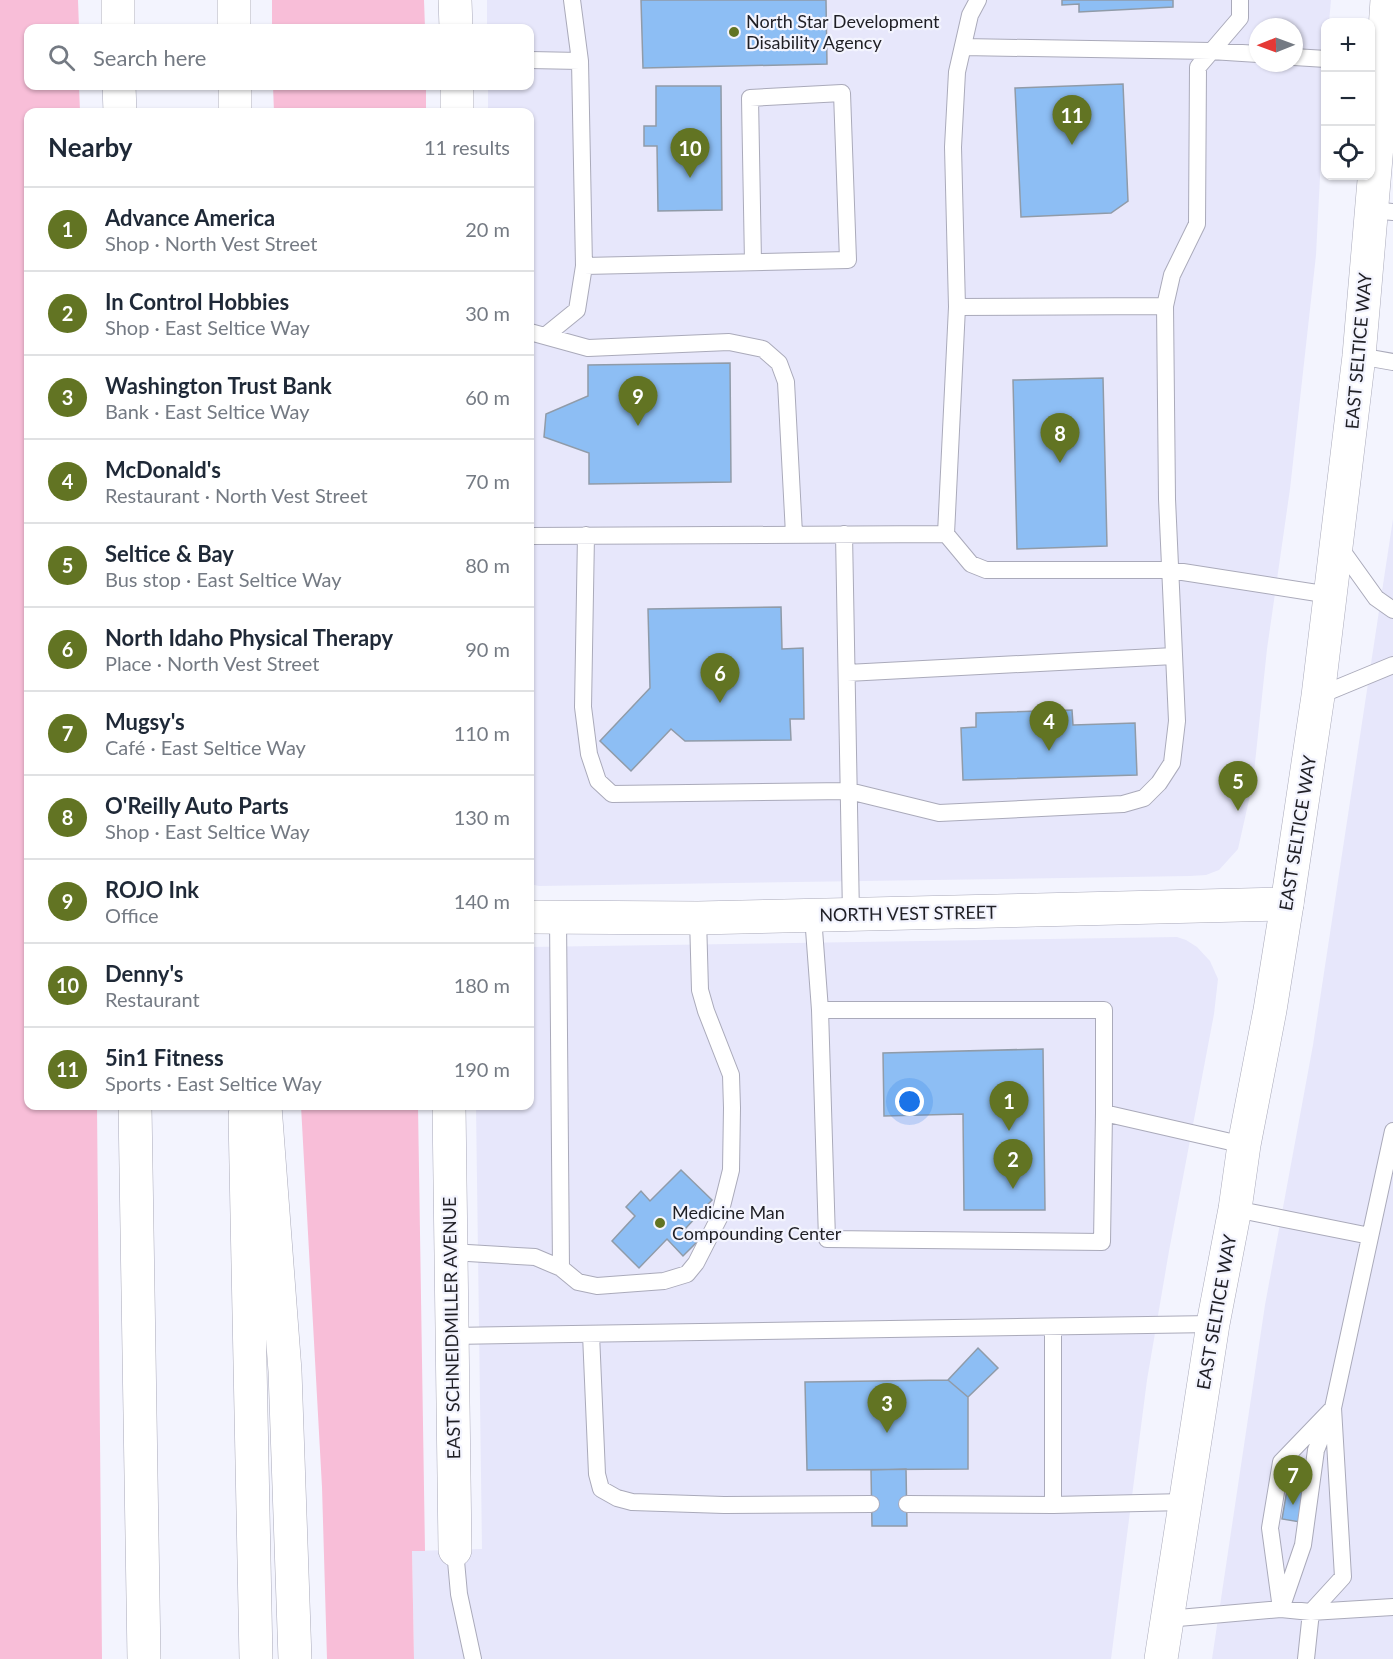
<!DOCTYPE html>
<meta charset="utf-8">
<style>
:root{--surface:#fff;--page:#f2f2f3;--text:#1f2937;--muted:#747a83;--line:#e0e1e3;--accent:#627423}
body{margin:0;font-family:Lato,sans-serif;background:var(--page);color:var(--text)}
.controls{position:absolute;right:18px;top:18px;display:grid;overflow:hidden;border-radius:12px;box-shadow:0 2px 4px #0004}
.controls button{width:54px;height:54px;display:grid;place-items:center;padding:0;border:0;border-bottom:2px solid var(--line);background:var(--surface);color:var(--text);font:30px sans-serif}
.compass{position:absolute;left:1249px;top:18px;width:54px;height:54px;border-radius:50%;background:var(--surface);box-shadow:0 2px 4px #0004;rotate:269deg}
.you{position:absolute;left:910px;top:1102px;width:21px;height:21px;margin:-15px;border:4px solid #fff;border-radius:50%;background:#1a73e8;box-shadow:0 0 0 9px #1a73e833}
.badge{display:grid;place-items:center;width:39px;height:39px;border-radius:50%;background:var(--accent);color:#fff;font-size:20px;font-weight:700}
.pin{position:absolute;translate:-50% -50px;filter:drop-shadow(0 2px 3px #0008)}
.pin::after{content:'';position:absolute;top:32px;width:21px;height:18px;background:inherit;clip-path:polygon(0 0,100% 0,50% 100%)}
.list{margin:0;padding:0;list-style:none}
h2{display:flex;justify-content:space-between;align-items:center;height:78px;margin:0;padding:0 24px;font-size:26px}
h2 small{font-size:20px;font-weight:400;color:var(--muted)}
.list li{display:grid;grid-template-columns:39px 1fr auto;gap:18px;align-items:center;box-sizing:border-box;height:84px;padding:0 24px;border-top:2px solid var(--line)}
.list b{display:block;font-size:22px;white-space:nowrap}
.list p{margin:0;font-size:20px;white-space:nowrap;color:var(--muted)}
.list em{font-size:20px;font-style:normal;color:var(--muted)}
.icon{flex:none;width:33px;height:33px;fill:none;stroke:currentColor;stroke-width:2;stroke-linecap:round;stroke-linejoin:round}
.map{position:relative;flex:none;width:1393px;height:1659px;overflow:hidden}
.search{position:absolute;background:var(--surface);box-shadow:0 2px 4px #0004;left:24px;top:24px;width:510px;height:66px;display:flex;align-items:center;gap:15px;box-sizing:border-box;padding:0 21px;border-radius:12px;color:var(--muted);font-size:22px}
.panel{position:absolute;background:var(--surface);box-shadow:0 2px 4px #0004;left:24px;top:108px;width:510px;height:1002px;border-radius:12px}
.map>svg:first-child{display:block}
.built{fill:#e7e7fb;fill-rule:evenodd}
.green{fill:#f8bed8}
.building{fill:#8dbef4;stroke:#909ba8;stroke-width:1.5}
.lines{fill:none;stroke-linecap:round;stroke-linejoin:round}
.lane-casing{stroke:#aaaaba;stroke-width:18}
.street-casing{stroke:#aaaaba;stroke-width:34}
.primary-casing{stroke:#aaaaba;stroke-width:34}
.highway-casing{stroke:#aaaaba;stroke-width:34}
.lane{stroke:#fff;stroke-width:16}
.street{stroke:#fff;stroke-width:33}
.primary{stroke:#fff;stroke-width:33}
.highway{stroke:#fff;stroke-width:33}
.poi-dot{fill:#627423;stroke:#f3f4fe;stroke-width:2}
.labels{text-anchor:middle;stroke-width:4.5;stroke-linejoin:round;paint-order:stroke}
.poi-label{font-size:18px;fill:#1f1f25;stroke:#f3f4fe;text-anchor:start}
.street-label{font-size:18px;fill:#1f1f25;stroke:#f3f4fe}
</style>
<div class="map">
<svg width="1393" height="1659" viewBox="0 0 1393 1659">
<rect width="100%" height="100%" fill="#f3f4fe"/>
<path class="built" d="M487 0H1331L1329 22H1326L1325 79 1316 255 1290 489 1267 649 1253 782 1238 849 1219 870 1206 875 1190 876 539 886 530 884V112H488V86H530V28H487ZM1258 27H1294V63H1258Z
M1393 519V1659H1212L1265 1305 1313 1045Z
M1177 937 1186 940 1197 947 1210 961 1218 979 1214 1014 1169 1251 1147 1380 1111 1659H414L412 1551 482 1549 476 1106H530V947Z"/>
<path class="green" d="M0 0H78L79 28H28V86H79L80 112H28V1106H97L102 1659H0Z
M272 0H424L425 28H272Z
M273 86H426V112H274Z
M301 1106H418L425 1551H412L414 1659H327L322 1487Z"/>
<path class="building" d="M641 0H826L827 64 643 68Z
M1062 0H1173V7L1079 12V4L1062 5Z
M1123 84 1128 201 1111 213 1021 217 1015 88Z
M656 86H721L722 210 658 211 657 146H644V126H656Z
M730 363 731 482 589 484V453L544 437 546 414 588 396V365Z
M1103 378 1107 546 1017 549 1013 380Z
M781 607 782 649 803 648 804 719H790L791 740 685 741 671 729 631 771 600 741 650 688 648 609Z
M1072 710 1073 725 1135 723 1137 775 963 780 961 728 976 727V713Z
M1043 1049 1045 1210H964L963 1114 884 1116 883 1053Z
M681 1170 712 1200 685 1229 698 1241 683 1256 667 1239 639 1268 612 1241 635 1216 626 1207 641 1191 650 1201Z
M978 1348 998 1368 968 1397 948 1380Z
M948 1380 968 1397V1469L807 1470 805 1382Z
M906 1469 907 1526H872L871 1470Z
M1287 1490 1305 1492 1300 1522 1282 1519Z"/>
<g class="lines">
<defs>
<path id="lane" d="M963 47 1211 51 1258 54
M1294 57 1326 59
M530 60 580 61
M1372 210 1393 212
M584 266 848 260 842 93 750 98 753 262
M957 307 1165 306
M530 332 588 348 729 342 763 349 779 363 786 382 794 534
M545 336 577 310 584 266 580 61 572 0
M1359 356 1393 362
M844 534 851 915
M946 534 971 564 986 570H1170L1330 595
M586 535 583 707 589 754 598 781 612 794 849 791 939 813 1123 804 1144 798 1159 783 1172 763 1177 721 1167 499 1165 306 1172 275 1197 224 1198 67 1240 18V0
M530 536 946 534 957 307 953 147 957 72 970 15 978 0
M1338 545 1376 598 1393 610
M847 673 1174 656
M1318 696 1393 665
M813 916 820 1010H1104V1113L1244 1145
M558 917 561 1268
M820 1010 827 1239 1102 1242 1104 1113
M1235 1209 1370 1236
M451 1252 535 1257 561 1268 578 1282 597 1286 664 1281 687 1274 696 1263 719 1218 731 1170 732 1108 731 1075 706 1011 700 990 698 918
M1053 1327V1505
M591 1334 597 1474 601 1489 617 1498 632 1502 724 1505 871 1504
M452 1336 1213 1324
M1333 1408 1316 1450 1303 1545 1281 1609 1270 1528 1281 1462Z
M907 1504 1053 1505 1185 1502
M455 1550 459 1594 473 1659
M1167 1619 1281 1609 1311 1612 1393 1607
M1306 1659 1311 1612 1343 1577 1333 1408 1393 1131"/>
<path id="street" d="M455 0 456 28
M457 86V112
M530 917 698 918 1287 904
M449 1106 455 1550"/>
<path id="primary" d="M1161 1659 1213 1324 1235 1209 1244 1145 1270 1010 1287 904 1318 696 1359 356 1378 134 1387 0"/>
<path id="highway" d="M118 0V28
M234 0V28
M119 86 120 112
M235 86V112
M135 1106 144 1659
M265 1106 285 1371 295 1659
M245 1115 256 1659"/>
</defs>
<use href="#lane" class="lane-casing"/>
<use href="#street" class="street-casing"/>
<use href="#primary" class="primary-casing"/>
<use href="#highway" class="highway-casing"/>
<use href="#lane" class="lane"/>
<use href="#street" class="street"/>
<use href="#primary" class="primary"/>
<use href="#highway" class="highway"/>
</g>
<g class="poi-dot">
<circle cx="734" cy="32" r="6"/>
<circle cx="660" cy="1223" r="6"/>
</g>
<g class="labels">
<g class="poi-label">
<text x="746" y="28">North Star Development<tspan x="746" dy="21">Disability Agency</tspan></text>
<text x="672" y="1219">Medicine Man<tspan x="672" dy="21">Compounding Center</tspan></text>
</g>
<g class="street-label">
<text transform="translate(1359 351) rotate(-85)" y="6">EAST SELTICE WAY</text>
<text transform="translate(1298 833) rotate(-81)" y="6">EAST SELTICE WAY</text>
<text transform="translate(908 914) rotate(-1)" y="6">NORTH VEST STREET</text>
<text transform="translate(1217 1312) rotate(-80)" y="6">EAST SELTICE WAY</text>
<text transform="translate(452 1328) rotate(-91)" y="6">EAST SCHNEIDMILLER AVENUE</text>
</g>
</g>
</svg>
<div class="controls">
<button>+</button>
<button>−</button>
<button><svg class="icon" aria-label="locate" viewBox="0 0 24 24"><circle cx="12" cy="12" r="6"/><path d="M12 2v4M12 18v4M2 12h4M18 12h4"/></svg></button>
</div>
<svg class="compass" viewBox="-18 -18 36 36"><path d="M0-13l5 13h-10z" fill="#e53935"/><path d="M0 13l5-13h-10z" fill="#747a83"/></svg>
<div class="you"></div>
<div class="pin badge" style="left:1009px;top:1131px">1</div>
<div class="pin badge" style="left:1013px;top:1189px">2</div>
<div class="pin badge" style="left:887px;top:1433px">3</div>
<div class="pin badge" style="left:1049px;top:751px">4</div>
<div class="pin badge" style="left:1238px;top:811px">5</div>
<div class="pin badge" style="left:720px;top:703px">6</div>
<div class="pin badge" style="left:1293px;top:1505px">7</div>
<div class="pin badge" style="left:1060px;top:463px">8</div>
<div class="pin badge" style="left:638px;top:426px">9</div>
<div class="pin badge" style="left:690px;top:178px">10</div>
<div class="pin badge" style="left:1072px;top:145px">11</div>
<div class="search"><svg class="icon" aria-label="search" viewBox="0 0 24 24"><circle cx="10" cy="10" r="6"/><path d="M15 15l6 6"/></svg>Search here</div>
<section class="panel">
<h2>Nearby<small>11 results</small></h2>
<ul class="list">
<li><span class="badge">1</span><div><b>Advance America</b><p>Shop · North Vest Street</p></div><em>20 m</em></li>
<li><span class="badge">2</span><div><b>In Control Hobbies</b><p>Shop · East Seltice Way</p></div><em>30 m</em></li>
<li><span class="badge">3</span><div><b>Washington Trust Bank</b><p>Bank · East Seltice Way</p></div><em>60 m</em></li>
<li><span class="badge">4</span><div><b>McDonald's</b><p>Restaurant · North Vest Street</p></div><em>70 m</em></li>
<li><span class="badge">5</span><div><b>Seltice &amp; Bay</b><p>Bus stop · East Seltice Way</p></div><em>80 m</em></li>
<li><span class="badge">6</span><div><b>North Idaho Physical Therapy</b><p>Place · North Vest Street</p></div><em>90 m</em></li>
<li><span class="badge">7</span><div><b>Mugsy's</b><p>Café · East Seltice Way</p></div><em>110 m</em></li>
<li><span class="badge">8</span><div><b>O'Reilly Auto Parts</b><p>Shop · East Seltice Way</p></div><em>130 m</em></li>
<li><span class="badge">9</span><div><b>ROJO Ink</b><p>Office</p></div><em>140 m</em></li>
<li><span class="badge">10</span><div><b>Denny's</b><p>Restaurant</p></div><em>180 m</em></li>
<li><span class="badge">11</span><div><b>5in1 Fitness</b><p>Sports · East Seltice Way</p></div><em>190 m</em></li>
</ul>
</section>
</div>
